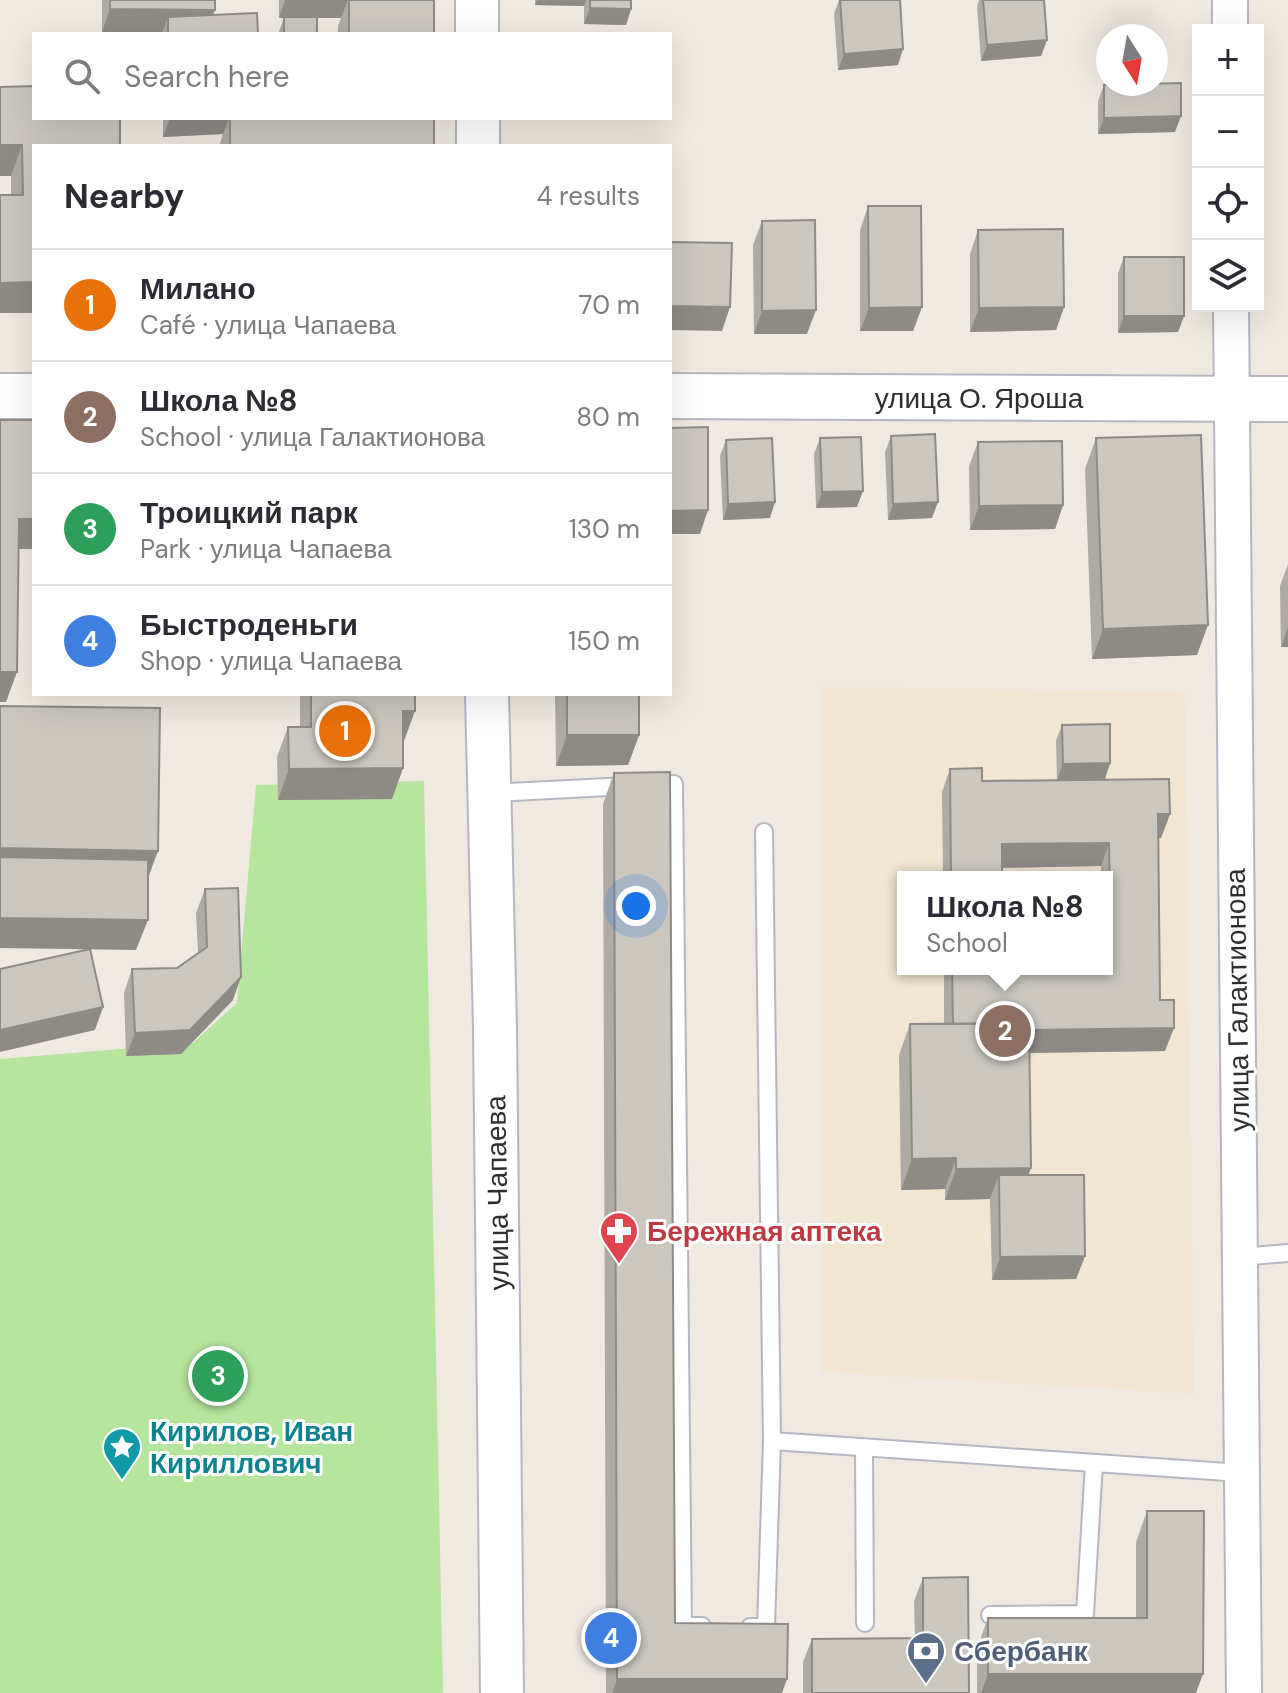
<!DOCTYPE html>
<meta charset="utf-8">
<style>
:root{--surface:#fff;--page:#f7f7f7;--text:#2b2b33;--muted:#7c7c81;--line:#e1e1e2;--accent:#b45309}
body{margin:0;font-family:"DM Sans",sans-serif;background:var(--page);color:var(--text)}
.controls{position:absolute;right:24px;top:24px;display:grid;overflow:hidden;border-radius:0px;box-shadow:0 8px 32px #0002}
.controls button{width:72px;height:72px;display:grid;place-items:center;padding:0;border:0;border-bottom:2px solid var(--line);background:var(--surface);color:var(--text);font:40px sans-serif}
.compass{position:absolute;left:1096px;top:24px;width:72px;height:72px;border-radius:50%;background:var(--surface);box-shadow:0 8px 32px #0002;rotate:169deg}
.you{position:absolute;left:636px;top:906px;width:28px;height:28px;margin:-20px;border:6px solid #fff;border-radius:50%;background:#1a73e8;box-shadow:0 0 0 12px #1a73e833}
.badge{display:grid;place-items:center;width:52px;height:52px;border-radius:50%;background:var(--accent);color:#fff;font-size:26px;font-weight:700}
.pin{position:absolute;translate:-50% -50%;border:4px solid #fff;box-shadow:0 2px 8px #0006}
.popup{position:absolute;left:897px;top:871px;width:216px;height:104px;box-sizing:border-box;display:grid;place-content:center;border-radius:0px;background:var(--surface);filter:drop-shadow(0 2px 6px #0005);font-size:26px;white-space:nowrap;color:var(--muted)}
.popup b{font-size:30px;color:var(--text)}
.popup::after{content:'';position:absolute;left:50%;top:100%;margin-left:-16px;border:16px solid transparent;border-top-color:var(--surface)}
.list{margin:0;padding:0;list-style:none}
h2{display:flex;justify-content:space-between;align-items:center;height:104px;margin:0;padding:0 32px;font-size:34px}
h2 small{font-size:26px;font-weight:400;color:var(--muted)}
.list li{display:grid;grid-template-columns:52px 1fr auto;gap:24px;align-items:center;box-sizing:border-box;height:112px;padding:0 32px;border-top:2px solid var(--line)}
.list b{display:block;font-size:30px;white-space:nowrap}
.list p{margin:0;font-size:26px;white-space:nowrap;color:var(--muted)}
.list em{font-size:26px;font-style:normal;color:var(--muted)}
.icon{flex:none;width:44px;height:44px;fill:none;stroke:currentColor;stroke-width:2;stroke-linecap:round;stroke-linejoin:round}
.map{position:relative;flex:none;width:1288px;height:1693px;overflow:hidden}
.search{position:absolute;background:var(--surface);box-shadow:0 8px 32px #0002;left:32px;top:32px;width:640px;height:88px;display:flex;align-items:center;gap:20px;box-sizing:border-box;padding:0 28px;border-radius:0px;color:var(--muted);font-size:30px}
.panel{position:absolute;background:var(--surface);box-shadow:0 8px 32px #0002;left:32px;top:144px;width:640px;height:552px;border-radius:0px}
.map>svg:first-child{display:block}
.education{fill:#f0e6d1;fill-rule:evenodd}
.green{fill:#b6e59e}
.lines{fill:none;stroke-linecap:round;stroke-linejoin:round}
.service-casing{stroke:#b4b7c1;stroke-width:20}
.minor-casing{stroke:#b4b7c1;stroke-width:38}
.tertiary-casing{stroke:#b4b7c1;stroke-width:46}
.secondary-casing{stroke:#b4b7c1;stroke-width:48}
.service{stroke:#fff;stroke-width:16}
.minor{stroke:#fff;stroke-width:34}
.tertiary{stroke:#fff;stroke-width:42}
.secondary{stroke:#fff;stroke-width:44}
.wall{fill:#afaba4}
.shaded-wall{fill:#8e8b86}
.building{fill:#cbc7bf;stroke:#8e8b86;stroke-width:2}
.labels{text-anchor:middle;stroke-width:6;stroke-linejoin:round;paint-order:stroke}
.street-label{font-size:28px;fill:#2e2e2e;stroke:#fff}
.health-label{font-size:28px;font-weight:bold;fill:#be3a42;stroke:#fff;text-anchor:start}
.culture-label{font-size:28px;font-weight:bold;fill:#0d838f;stroke:#fff;text-anchor:start}
.service-label{font-size:28px;font-weight:bold;fill:#4e5e75;stroke:#fff;text-anchor:start}
</style>
<div class="map">
<svg width="1288" height="1693" viewBox="0 0 1288 1693">
<rect width="100%" height="100%" fill="#efe9e1"/>
<path class="education" d="M820 687 1185 691 1194 1394 821 1372ZM903 877H1107V969H903Z"/>
<path class="green" d="M424 781 443 1693H0V1059L193 1043 237 1003 256 785Z"/>
<g class="lines">
<defs>
<path id="service" d="M651 785 674 784 683 1626H702
M491 793 628 786
M764 832 772 1441
M1240 1257 1288 1253
M864 1447 865 1623
M990 1615 1085 1614 1094 1463
M750 1627H766L772 1441 1242 1473"/>
<path id="minor" d="M1230 0V30
M1231 306 1244 1693"/>
<path id="tertiary" d="M477 0V34
M478 118V146
M487 694 495 1028 502 1693"/>
<path id="secondary" d="M0 396H34
M670 396 1288 399"/>
</defs>
<use href="#service" class="service-casing"/>
<use href="#minor" class="minor-casing"/>
<use href="#tertiary" class="tertiary-casing"/>
<use href="#secondary" class="secondary-casing"/>
<use href="#service" class="service"/>
<use href="#minor" class="minor"/>
<use href="#tertiary" class="tertiary"/>
<use href="#secondary" class="secondary"/>
</g>
<path class="wall" d="M102 0H215L213 15 258 34H162V33L102 32Z
M279 0H434V34H338V26L341 18H317V34H278L284 18H279Z
M535 0H631V9L626 25 584 24V6L535 5Z
M839 0H900L898 65 838 70 834 14Z
M979 0H1044L1047 40 1041 56 981 61 977 6Z
M1104 85 1175 132 1098 134V101Z
M0 87 34 146V313H0V195H11V176Z
M163 118H434V146H219L223 134 163 137Z
M868 206 922 307 913 331H860V230Z
M762 221 807 334H754L753 245Z
M978 230 1064 307 1056 330 970 332V254Z
M1124 257 1184 316 1178 332 1118 333V273Z
M891 436 932 518 888 520 885 452Z
M820 438 857 507 816 508 814 454Z
M1096 438 1197 655 1092 659 1085 469Z
M726 440 770 518 723 520 720 456Z
M978 442 1063 505 1055 529 970 530 969 466Z
M1288 564V647H1281L1280 586Z
M300 694H415L403 741V768L392 799 278 800 277 757 288 727H300Z
M555 694H639V735L628 765 556 766Z
M1062 725 1110 763 1105 779 1057 780 1056 741Z
M950 769 982 781 1170 814 1161 838H1158L1160 1000 1165 1051 1029 1053 1028 1175 1085 1256 1076 1279 992 1280 990 1199 945 1200V1189L901 1190 899 1055 910 1024H944V969H1107V877H1101V866L1002 868V877H943L942 792Z
M614 773 675 1623 782 1693H606L603 804Z
M205 889 233 1000 181 1054 126 1056 124 993 132 969 177 968 198 953 196 913Z
M1147 1511 1196 1693H977V1648L988 1618H1136V1542Z
M923 1578 969 1693H803V1662L812 1639 915 1638 914 1601Z"/>
<path class="shaded-wall" d="M285 0H348L341 18H279Z
M537 0H586L584 6 535 5Z
M590 8 631 9 626 25 584 24Z
M110 9 215 10 206 33 168 17 162 33 102 32Z
M1047 40 1041 56 981 61 987 45Z
M903 49 898 65 838 70 844 54Z
M1181 116 1175 132 1098 134 1104 118Z
M170 118H229L223 134 163 137Z
M569 118H624V119Z
M0 145H22L11 176H0Z
M34 282V313H0V283Z
M670 306 730 307 722 331 670 330Z
M922 307 913 331H860L869 308Z
M1064 307 1056 330 970 332 979 308Z
M816 310 807 334H754L762 311Z
M1124 316H1184L1178 332 1118 333Z
M863 491 857 507 816 508 822 492Z
M775 502 770 518 723 520 728 504Z
M938 502 932 518 888 520 893 504Z
M1063 505 1055 529 970 530 979 506Z
M708 510 700 534H670V511Z
M19 519H34V549H8Z
M1208 625 1197 655 1092 659 1103 629Z
M1288 627V647H1281Z
M0 672H17L6 702H0Z
M403 711H415L404 741H392Z
M567 735H639L628 765 556 766Z
M1110 763 1105 779 1057 780 1063 764Z
M403 768 392 799 278 800 289 769Z
M1158 814H1170L1161 838H1150Z
M1109 843 1101 866 993 868 1002 844Z
M0 848 158 851 147 881 0 879Z
M0 918 148 920 136 950 0 948Z
M241 977 233 1000 181 1054 126 1056 135 1033Z
M103 1007 95 1030 0 1052V1030Z
M1174 1028 1165 1051 945 1054 953 1031Z
M956 1158 945 1189 901 1190 912 1159Z
M1031 1168 1020 1199 999 1175 990 1199 945 1200 956 1169Z
M1085 1256 1076 1279 992 1280 1000 1257Z
M988 1674H1203L1196 1693H981Z
M617 1679H787L782 1693H612Z"/>
<path class="building" d="M110 0H215V10L110 9Z
M349 0H434V34H349Z
M590 0H631V9L590 8Z
M840 0H900L903 49 844 54Z
M983 0H1044L1047 40 987 45Z
M257 13 258 34H168V17Z
M284 17H317V34H284Z
M1181 83V116L1104 118V85Z
M34 86V118H120V146H34V282L0 283V195H23L22 145H0V87Z
M230 118H434V146H230Z
M868 206H921L922 307 869 308Z
M815 220 816 310 762 311V221Z
M1063 229 1064 307 979 308 978 230Z
M670 242 732 243 730 307 670 306Z
M1124 257H1184V316H1124Z
M0 420H34V519H19L17 672H0Z
M708 427V510L670 511V428Z
M935 434 938 502 893 504 891 436Z
M1201 435 1208 625 1103 629 1096 438Z
M861 437 863 491 822 492 820 438Z
M772 438 775 502 728 504 726 440Z
M1062 441 1063 505 979 506 978 442Z
M311 694H415V711H403V768L289 769 288 727H311Z
M567 694H639V735H567Z
M0 706 160 708 158 851 0 848Z
M1110 724V763L1063 764 1062 725Z
M982 768V781L1169 779 1170 814H1158L1160 1000H1174V1028L1029 1030V1023L953 1024 952 969H1107V953H1111L1109 843 1002 844V877H951L950 769Z
M670 772 675 1623 788 1624 787 1679H617L614 773Z
M0 857 148 860V920L0 918Z
M238 888 241 977 190 1030 135 1033 132 969 177 968 207 947 205 889Z
M90 949 103 1007 0 1030V969Z
M1029 1023 1031 1168 956 1169V1158L912 1159 910 1024Z
M999 1175H1084L1085 1256 1000 1257Z
M1147 1511H1204L1203 1674H988V1618H1147Z
M968 1577 969 1693H812V1639L923 1638V1578Z"/>
<defs>
<symbol id="pharmacy-pin" viewBox="-11 -11 22 30"><path d="M0 17L-7.5 6A9.5 9.5 0 1 1 7.5 6Z" fill="#e0444e" stroke="#fff"/><path d="M-2-6h4v4h4v4h-4v4h-4v-4h-4v-4h4Z" fill="#fff"/></symbol>
<symbol id="sight-pin" viewBox="-11 -11 22 30"><path d="M0 17L-7.5 6A9.5 9.5 0 1 1 7.5 6Z" fill="#0f9aa8" stroke="#fff"/><path d="M0-6L1.8-2.2L6-1.7L2.9 1.2L3.7 5.4L0 3.3L-3.7 5.4L-2.9 1.2L-6-1.7L-1.8-2.2Z" fill="#fff"/></symbol>
<symbol id="bank-pin" viewBox="-11 -11 22 30"><path d="M0 17L-7.5 6A9.5 9.5 0 1 1 7.5 6Z" fill="#5c6f8a" stroke="#fff"/><path d="M-6-4H6V4H-6ZM0-2.3a2.3 2.3 0 1 0 0 4.6a2.3 2.3 0 1 0 0-4.6Z" fill="#fff"/></symbol>
</defs>
<g fill-rule="evenodd">
<use href="#pharmacy-pin" x="597" y="1209" width="44" height="60"/>
<use href="#sight-pin" x="100" y="1425" width="44" height="60"/>
<use href="#bank-pin" x="904" y="1629" width="44" height="60"/>
</g>
<g class="labels">
<g class="street-label">
<text x="979" y="408">улица О. Яроша</text>
<text transform="translate(1237 1000) rotate(-91)" y="10">улица Галактионова</text>
<text transform="translate(497 1193) rotate(-91)" y="10">улица Чапаева</text>
</g>
<g class="health-label">
<text x="647" y="1241">Бережная аптека</text>
</g>
<g class="culture-label">
<text x="150" y="1441">Кирилов, Иван<tspan x="150" dy="32">Кириллович</tspan></text>
</g>
<g class="service-label">
<text x="954" y="1661">Сбербанк</text>
</g>
</g>
</svg>
<div class="controls">
<button>+</button>
<button>−</button>
<button><svg class="icon" aria-label="locate" viewBox="0 0 24 24"><circle cx="12" cy="12" r="6"/><path d="M12 2v4M12 18v4M2 12h4M18 12h4"/></svg></button>
<button><svg class="icon" aria-label="layers" viewBox="0 0 24 24"><path d="M12 4l9 5-9 5-9-5zM3 14l9 5 9-5"/></svg></button>
</div>
<svg class="compass" viewBox="-18 -18 36 36"><path d="M0-13l5 13h-10z" fill="#e53935"/><path d="M0 13l5-13h-10z" fill="#7c7c81"/></svg>
<div class="you"></div>
<div class="pin badge" style="left:345px;top:731px;background:#e8710a">1</div>
<div class="pin badge" style="left:1005px;top:1031px;background:#8d6e63">2</div>
<div class="popup"><b>Школа №8</b>School</div>
<div class="pin badge" style="left:218px;top:1376px;background:#2e9e5b">3</div>
<div class="pin badge" style="left:611px;top:1638px;background:#3f7fe0">4</div>
<div class="search"><svg class="icon" aria-label="search" viewBox="0 0 24 24"><circle cx="10" cy="10" r="6"/><path d="M15 15l6 6"/></svg>Search here</div>
<section class="panel">
<h2>Nearby<small>4 results</small></h2>
<ul class="list">
<li><span class="badge" style="background:#e8710a">1</span><div><b>Милано</b><p>Café · улица Чапаева</p></div><em>70 m</em></li>
<li><span class="badge" style="background:#8d6e63">2</span><div><b>Школа №8</b><p>School · улица Галактионова</p></div><em>80 m</em></li>
<li><span class="badge" style="background:#2e9e5b">3</span><div><b>Троицкий парк</b><p>Park · улица Чапаева</p></div><em>130 m</em></li>
<li><span class="badge" style="background:#3f7fe0">4</span><div><b>Быстроденьги</b><p>Shop · улица Чапаева</p></div><em>150 m</em></li>
</ul>
</section>
</div>
